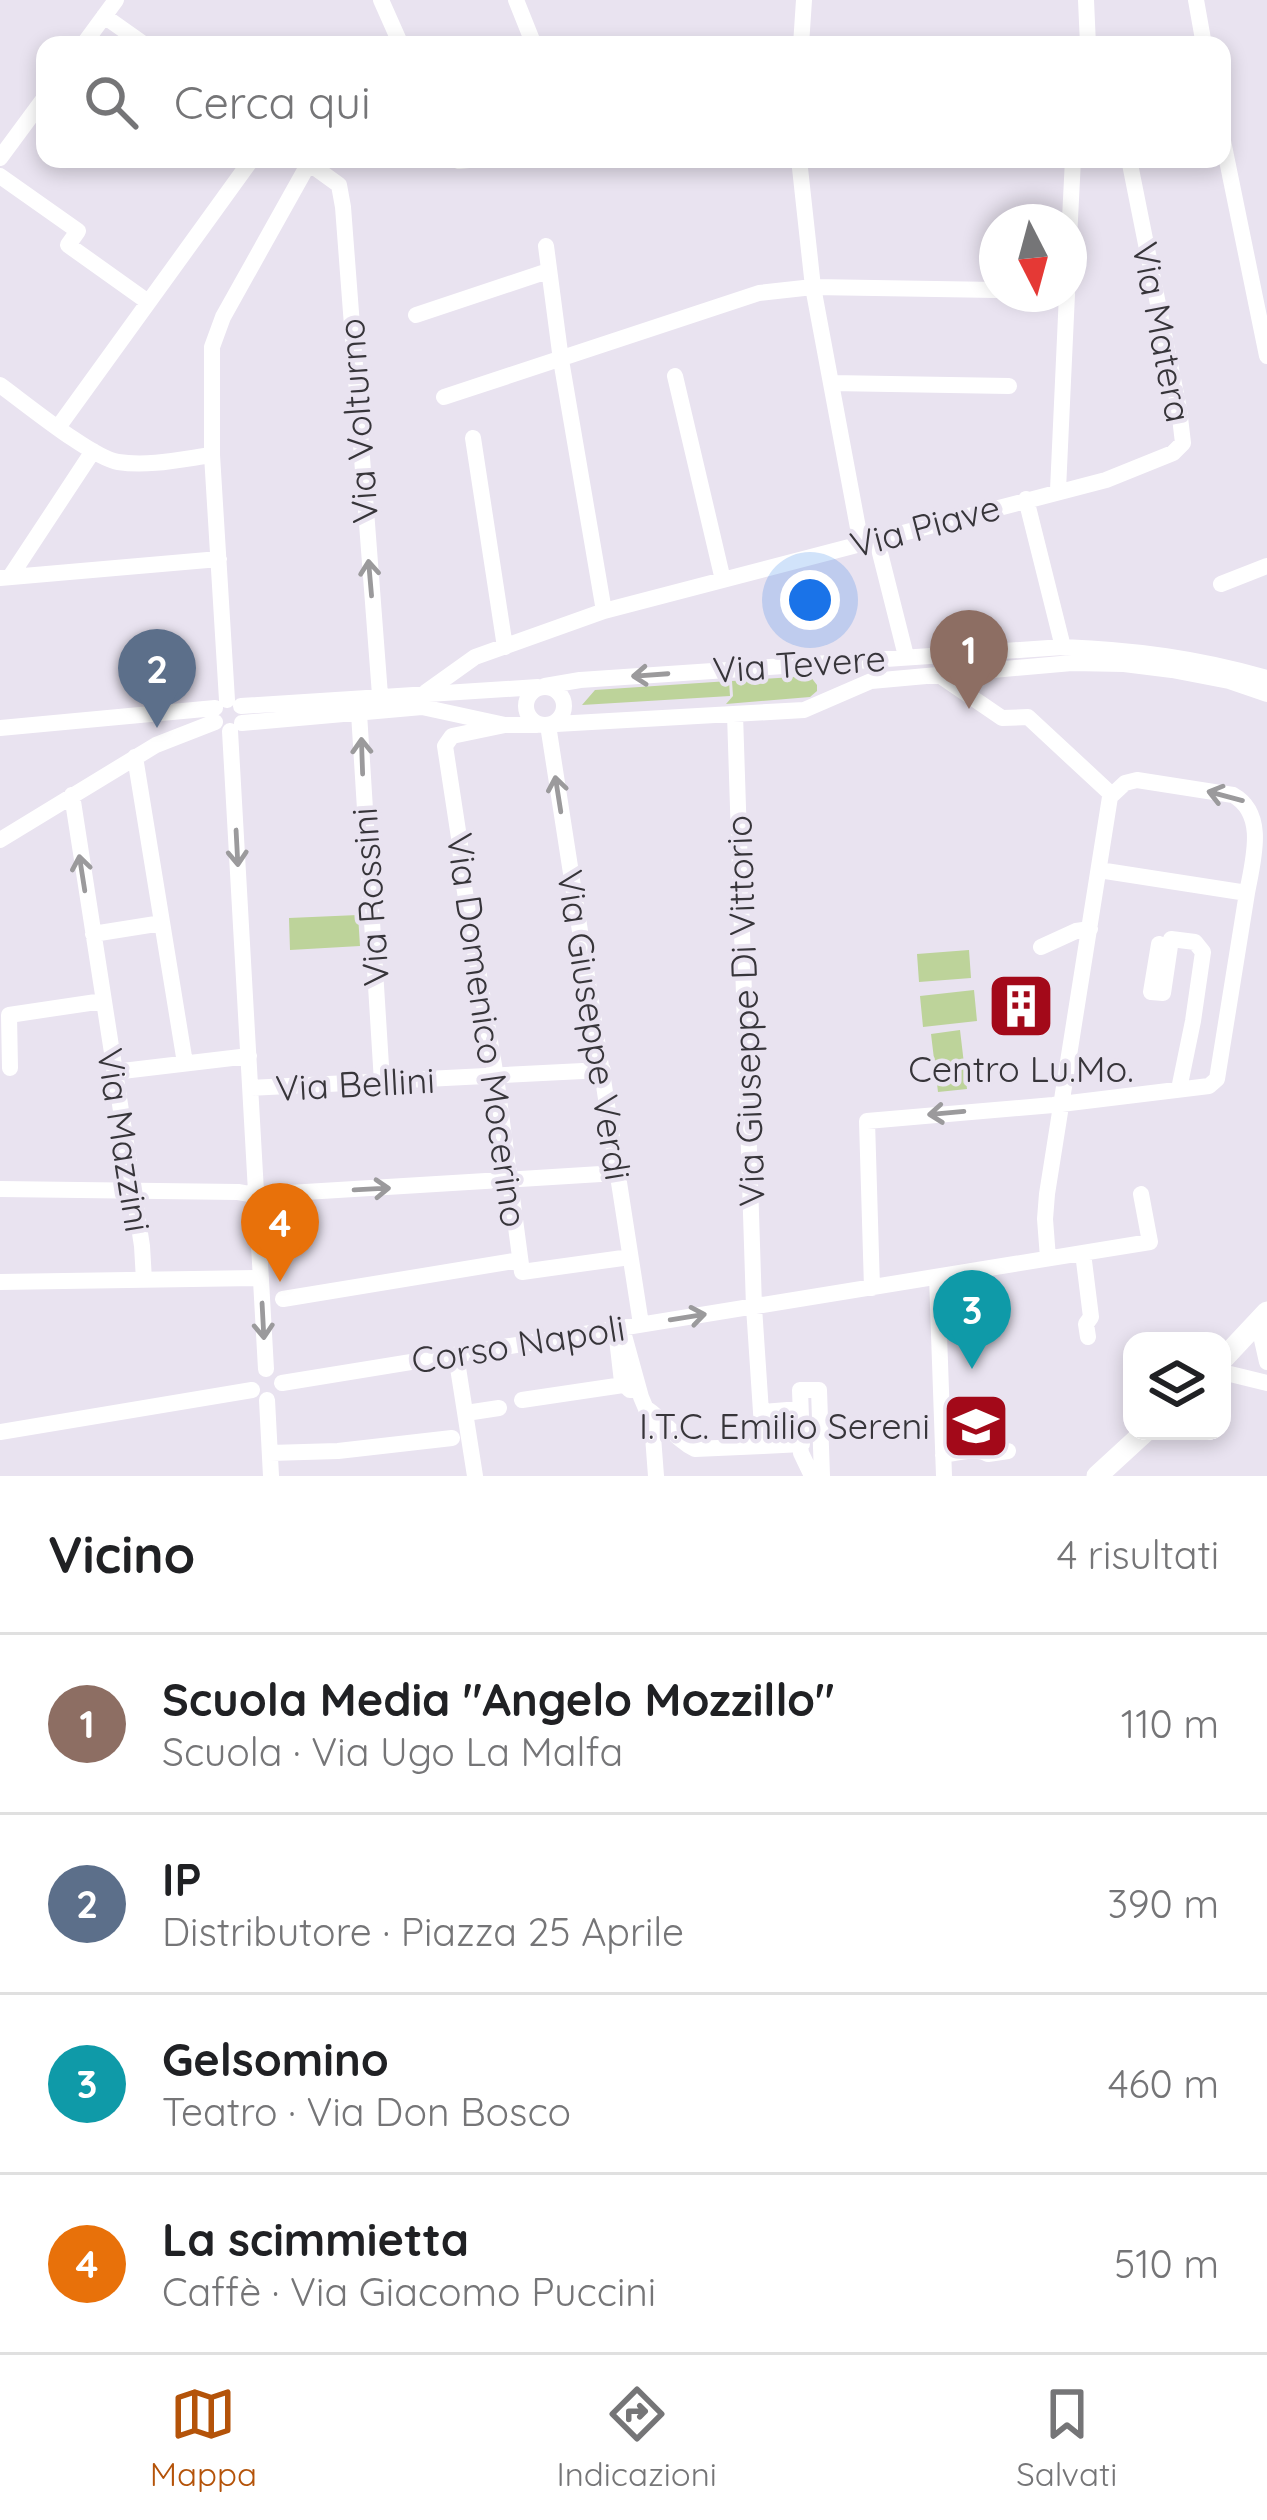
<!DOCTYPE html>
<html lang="it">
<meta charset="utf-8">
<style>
:root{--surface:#fff;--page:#f2f2f2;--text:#202124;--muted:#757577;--line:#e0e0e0;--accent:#b45309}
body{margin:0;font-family:Quicksand,sans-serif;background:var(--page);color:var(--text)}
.controls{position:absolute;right:36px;bottom:36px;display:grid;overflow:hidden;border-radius:24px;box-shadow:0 6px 18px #0003}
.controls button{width:108px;height:108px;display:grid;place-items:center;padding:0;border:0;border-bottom:3px solid var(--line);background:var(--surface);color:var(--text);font:60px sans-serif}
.compass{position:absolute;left:979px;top:204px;width:108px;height:108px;border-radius:50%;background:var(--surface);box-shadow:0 6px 18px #0003;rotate:174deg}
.you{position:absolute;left:810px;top:600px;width:42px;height:42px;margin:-30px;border:9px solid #fff;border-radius:50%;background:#1a73e8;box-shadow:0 0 0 18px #1a73e833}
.badge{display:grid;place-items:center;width:78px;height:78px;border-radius:50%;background:var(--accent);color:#fff;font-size:39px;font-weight:700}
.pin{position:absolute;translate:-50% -99px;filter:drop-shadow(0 3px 6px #0008)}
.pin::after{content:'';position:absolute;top:63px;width:42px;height:36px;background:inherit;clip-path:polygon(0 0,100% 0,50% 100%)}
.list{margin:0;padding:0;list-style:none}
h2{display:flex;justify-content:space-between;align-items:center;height:156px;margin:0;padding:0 48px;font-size:51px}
h2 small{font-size:39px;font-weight:400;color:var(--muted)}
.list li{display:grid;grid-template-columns:78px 1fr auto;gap:36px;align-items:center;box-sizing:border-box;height:180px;padding:0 48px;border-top:3px solid var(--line)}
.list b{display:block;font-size:45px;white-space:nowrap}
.list p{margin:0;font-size:39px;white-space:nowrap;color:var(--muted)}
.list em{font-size:39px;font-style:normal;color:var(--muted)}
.icon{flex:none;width:66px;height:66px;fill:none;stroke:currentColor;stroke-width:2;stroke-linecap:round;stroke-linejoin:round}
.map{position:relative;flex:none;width:1267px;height:1476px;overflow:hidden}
.search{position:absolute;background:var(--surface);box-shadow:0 6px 18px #0003;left:36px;right:36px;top:36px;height:132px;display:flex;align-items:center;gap:30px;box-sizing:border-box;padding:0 42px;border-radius:24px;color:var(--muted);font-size:45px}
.sheet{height:876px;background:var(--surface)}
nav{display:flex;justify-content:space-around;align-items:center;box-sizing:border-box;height:168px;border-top:3px solid var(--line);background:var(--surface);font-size:33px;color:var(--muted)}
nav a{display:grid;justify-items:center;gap:6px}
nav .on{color:var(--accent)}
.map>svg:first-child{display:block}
.green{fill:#bdd39a}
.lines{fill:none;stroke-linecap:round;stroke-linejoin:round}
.minor{stroke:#fff;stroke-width:16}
.major{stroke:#fff;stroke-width:21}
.oneway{stroke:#9b9a9c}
.labels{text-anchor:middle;stroke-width:9;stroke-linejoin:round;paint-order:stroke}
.street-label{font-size:36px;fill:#37353a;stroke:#e9e3f0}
.poi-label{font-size:36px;fill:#37353a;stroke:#e9e3f0}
</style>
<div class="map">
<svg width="1267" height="1476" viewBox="0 0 1267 1476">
<rect width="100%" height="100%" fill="#e9e3f0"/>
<path class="green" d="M810 676 817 685V691L810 697 726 704 733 696 732 681Z
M729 681 730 696 582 705 595 690Z
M358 915 360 946 290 950 289 918Z
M969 950 971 978 919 982 917 954Z
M974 990 977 1021 923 1027 920 996Z
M960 1030 967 1089 938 1092 931 1034Z"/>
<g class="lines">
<path class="minor" d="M381 0 401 45
M516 0 534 45
M1086 0 1088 45
M1196 0 1204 45
M104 16 145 45
M83 45 116 0
M801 45 804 0
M1222 136 1267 356
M0 158 45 97
M303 159 339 185 343 207 380 695
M455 159 459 161 479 159
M799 159 813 287 861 544
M983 159 1021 160
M0 176 78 231 68 245 148 302
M1069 239 1073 159
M546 246 561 360 604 611
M416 315 548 271
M675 376 723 580
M831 383 1009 386
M0 385C25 403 92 458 118 462 148 467 183 459 212 455
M444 397 759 293 813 287 997 290
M59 426 252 159
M473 438 505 647
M1058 490 1067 294
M1026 499 1063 647
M877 541 906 656
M10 577 93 451
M0 578 219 559
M1221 584 1267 566
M939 675 1002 718 1028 717 1112 795
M545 686 580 680 1063 647C1136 650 1197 658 1267 678
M526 706a19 19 0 1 1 38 0a19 19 0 1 1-38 0Z
M426 692 475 657 604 611 1106 480 1173 453 1183 443 1179 409 1129 159
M227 700 212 455V347L223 317 309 163
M241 706 538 687
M359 713 382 1082
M735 714 754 1307 761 1412
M242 723 422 707 505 725H537
M556 724 804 710 871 681 1072 663 1124 664 1172 670 1229 681 1267 694
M505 725 452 736 445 746 460 844 462 874 496 1077 522 1272 630 1257
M548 725 641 1324
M0 728 215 708
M230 731 266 1369
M135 757 185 1063
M72 795 142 1246 144 1280
M0 840 156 745 215 722
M93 934 162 923
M1159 944 1151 992 1163 993 1171 939 1195 942 1203 952 1193 1021 1179 1089
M1041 947 1076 931 1090 929
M10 1068 9 1015 103 1001
M114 1072 249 1056
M251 1088 603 1070
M0 1189 238 1192 256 1195 617 1173
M1083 1253 1091 1317 1086 1324 1088 1337
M1048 1258 1045 1219 1047 1194 1110 797 1125 783 1137 780 1233 795C1267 814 1253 860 1247 893
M937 1277 944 1476
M0 1282 261 1278
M872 1288 867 1121 1053 1105 1209 1086 1217 1079 1247 893 1099 870
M283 1299 520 1260
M1258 1322 1267 1362
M622 1328 641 1397 652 1423 656 1476
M616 1330 622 1382 630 1390
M940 1332 988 1324 992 1313
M456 1355 475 1476
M1222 1372 1267 1383
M282 1383 1150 1242 1141 1194
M267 1400 271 1476
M522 1400 623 1385
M647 1409C665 1421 676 1440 695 1449L763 1446
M800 1409 761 1412 763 1446 802 1444 800 1390H819L822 1476
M466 1413 499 1408
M0 1432 252 1390
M800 1445 801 1453 812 1476
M270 1453 338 1451 452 1438
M943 1455C957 1453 976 1447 988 1454L1008 1451"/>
<path class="major" d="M1222 1360 1267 1312
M1097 1476 1146 1431"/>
</g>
<defs><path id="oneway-shaft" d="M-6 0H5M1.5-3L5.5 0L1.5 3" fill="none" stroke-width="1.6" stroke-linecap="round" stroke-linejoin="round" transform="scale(3)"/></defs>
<g class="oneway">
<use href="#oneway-shaft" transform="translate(370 578) rotate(-95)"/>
<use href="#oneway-shaft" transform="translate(650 675) rotate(176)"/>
<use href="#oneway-shaft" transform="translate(362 756) rotate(-92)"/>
<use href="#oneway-shaft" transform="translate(558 794) rotate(-99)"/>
<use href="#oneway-shaft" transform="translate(1225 796) rotate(-165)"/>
<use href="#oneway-shaft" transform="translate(237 848) rotate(87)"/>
<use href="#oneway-shaft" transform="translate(82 873) rotate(-99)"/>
<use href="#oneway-shaft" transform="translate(946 1113) rotate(175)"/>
<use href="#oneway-shaft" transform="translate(372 1189) rotate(-3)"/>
<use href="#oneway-shaft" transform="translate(688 1317) rotate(-9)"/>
<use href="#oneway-shaft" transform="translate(263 1321) rotate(87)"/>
</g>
<defs>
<symbol id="building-square" viewBox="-11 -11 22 22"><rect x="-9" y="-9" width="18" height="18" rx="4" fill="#a30919" stroke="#e9e3f0"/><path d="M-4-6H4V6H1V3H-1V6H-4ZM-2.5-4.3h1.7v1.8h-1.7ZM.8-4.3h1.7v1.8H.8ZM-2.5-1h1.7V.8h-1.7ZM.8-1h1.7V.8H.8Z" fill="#fff"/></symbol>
<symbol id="school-square" viewBox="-11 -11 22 22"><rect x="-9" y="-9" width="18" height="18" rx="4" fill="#a30919" stroke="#e9e3f0"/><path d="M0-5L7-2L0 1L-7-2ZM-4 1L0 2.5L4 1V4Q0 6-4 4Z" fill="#fff"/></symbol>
</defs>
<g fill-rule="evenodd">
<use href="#building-square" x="983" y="968" width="76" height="76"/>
<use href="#school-square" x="938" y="1388" width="76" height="76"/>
</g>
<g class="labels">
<g class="street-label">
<text transform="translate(1162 332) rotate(79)" y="13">Via Matera</text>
<text transform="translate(358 421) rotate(-94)" y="13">Via Volturno</text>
<text transform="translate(925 526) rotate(-15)" y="13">Via Piave</text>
<text transform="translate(799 664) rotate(-4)" y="13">Via Tevere</text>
<text transform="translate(370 897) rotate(-94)" y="13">Via Rossini</text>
<text transform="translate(745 1011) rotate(-92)" y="13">Via Giuseppe Di Vittorio</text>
<text transform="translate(594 1025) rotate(81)" y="13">Via Giuseppe Verdi</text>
<text transform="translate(487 1030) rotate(82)" y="13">Via Domenico Mocerino</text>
<text transform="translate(355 1084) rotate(-3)" y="13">Via Bellini</text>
<text transform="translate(124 1140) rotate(81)" y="13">Via Mazzini</text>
<text transform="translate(518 1344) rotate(-9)" y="13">Corso Napoli</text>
</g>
<g class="poi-label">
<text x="1021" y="1082">Centro Lu.Mo.</text>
<text x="930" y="1439" text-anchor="end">I.T.C. Emilio Sereni</text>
</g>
</g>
</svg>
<div class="controls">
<button><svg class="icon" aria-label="layers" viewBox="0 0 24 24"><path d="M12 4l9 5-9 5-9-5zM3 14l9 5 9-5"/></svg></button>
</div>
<svg class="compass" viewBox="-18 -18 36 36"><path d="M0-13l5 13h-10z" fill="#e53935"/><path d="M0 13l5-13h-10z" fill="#757577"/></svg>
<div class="you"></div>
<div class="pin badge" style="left:969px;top:709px;background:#8d6e63">1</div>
<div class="pin badge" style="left:157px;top:728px;background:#5c6f8a">2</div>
<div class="pin badge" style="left:972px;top:1369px;background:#0f9aa8">3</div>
<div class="pin badge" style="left:280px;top:1282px;background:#e8710a">4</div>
<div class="search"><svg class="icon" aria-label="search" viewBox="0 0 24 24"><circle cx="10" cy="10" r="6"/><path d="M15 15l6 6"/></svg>Cerca qui</div>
</div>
<section class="sheet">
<h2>Vicino<small>4 risultati</small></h2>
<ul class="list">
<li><span class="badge" style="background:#8d6e63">1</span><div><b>Scuola Media &quot;Angelo Mozzillo&quot;</b><p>Scuola · Via Ugo La Malfa</p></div><em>110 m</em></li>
<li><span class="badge" style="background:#5c6f8a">2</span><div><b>IP</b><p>Distributore · Piazza 25 Aprile</p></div><em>390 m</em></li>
<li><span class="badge" style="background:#0f9aa8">3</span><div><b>Gelsomino</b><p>Teatro · Via Don Bosco</p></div><em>460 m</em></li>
<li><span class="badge" style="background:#e8710a">4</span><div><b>La scimmietta</b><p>Caffè · Via Giacomo Puccini</p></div><em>510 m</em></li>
</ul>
</section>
<nav>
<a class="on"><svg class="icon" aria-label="map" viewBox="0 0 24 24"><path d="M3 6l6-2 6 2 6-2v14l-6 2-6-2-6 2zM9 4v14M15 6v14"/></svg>Mappa</a>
<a><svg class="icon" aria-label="directions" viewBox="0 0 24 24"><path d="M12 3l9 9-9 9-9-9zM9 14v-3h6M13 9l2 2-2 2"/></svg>Indicazioni</a>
<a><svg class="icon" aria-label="saved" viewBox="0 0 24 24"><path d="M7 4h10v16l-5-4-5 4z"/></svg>Salvati</a>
</nav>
